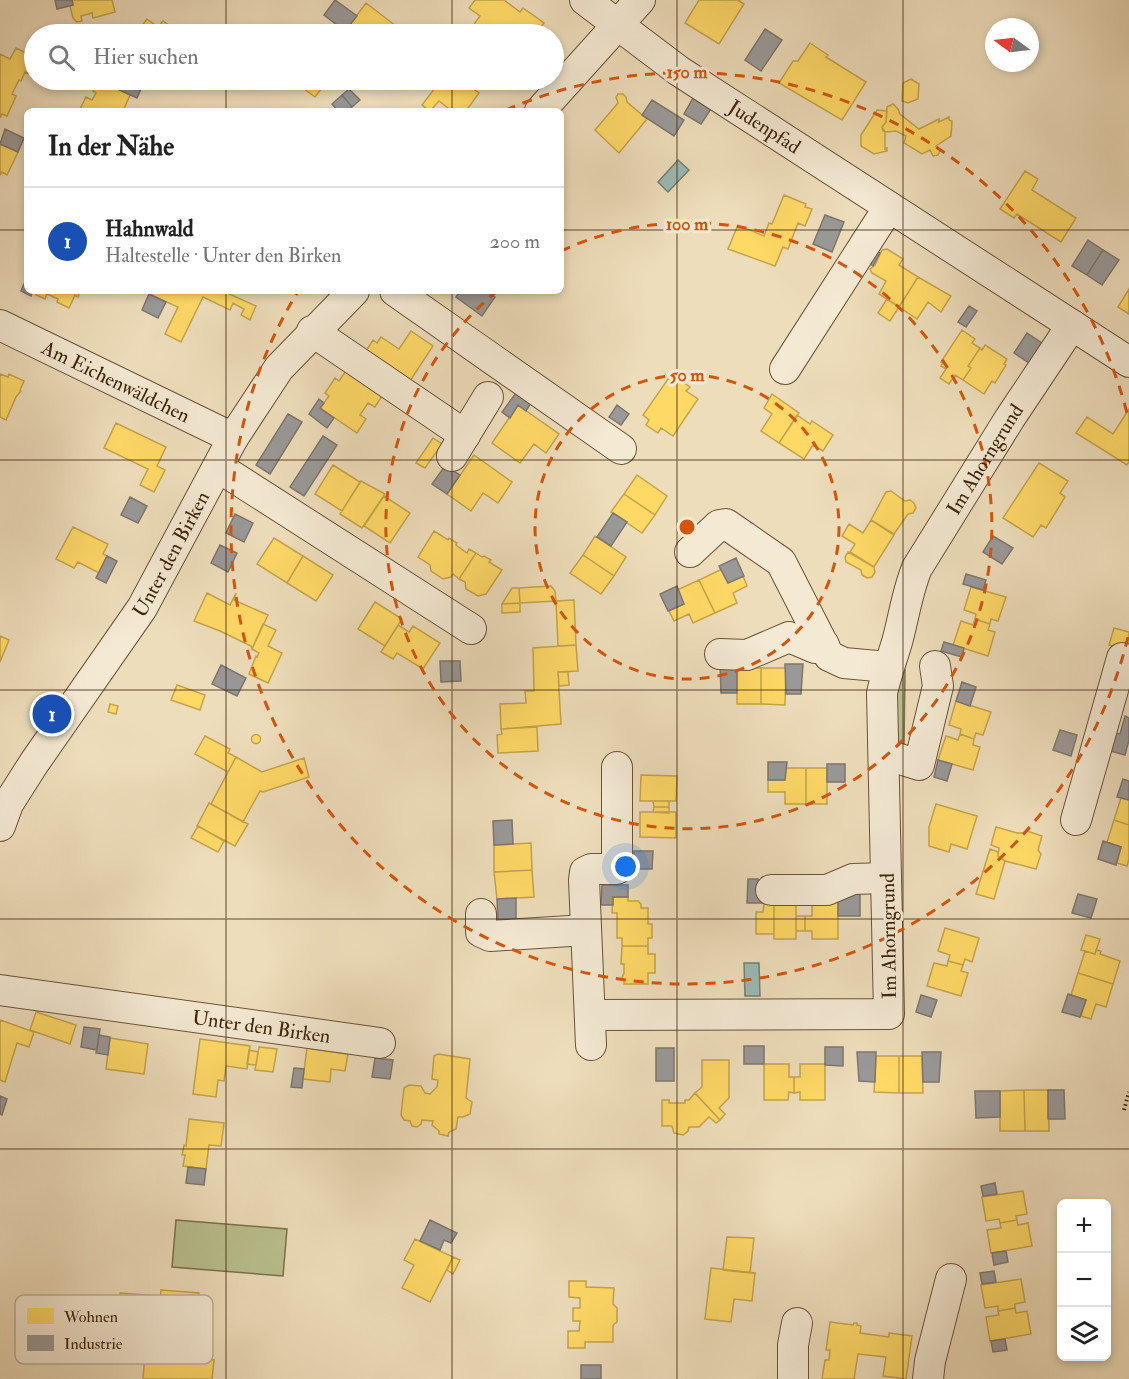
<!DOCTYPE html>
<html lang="de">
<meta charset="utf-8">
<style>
:root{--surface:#fff;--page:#f2f2f2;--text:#222;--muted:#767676;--line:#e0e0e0;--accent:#1a73e8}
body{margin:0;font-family:"IM FELL Double Pica",serif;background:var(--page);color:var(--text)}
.controls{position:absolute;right:18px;bottom:18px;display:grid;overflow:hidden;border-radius:9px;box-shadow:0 3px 9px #0003}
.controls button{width:54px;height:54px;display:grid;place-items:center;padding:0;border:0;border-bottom:2px solid var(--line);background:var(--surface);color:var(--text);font:30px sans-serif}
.compass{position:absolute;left:985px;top:18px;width:54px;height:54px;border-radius:50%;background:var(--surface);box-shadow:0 3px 9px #0003;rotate:285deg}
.you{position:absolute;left:626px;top:867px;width:21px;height:21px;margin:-15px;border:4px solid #fff;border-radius:50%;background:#1a73e8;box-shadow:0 0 0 9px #1a73e833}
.badge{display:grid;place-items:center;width:39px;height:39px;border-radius:50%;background:var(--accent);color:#fff;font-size:20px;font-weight:700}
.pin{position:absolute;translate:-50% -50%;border:3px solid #fff;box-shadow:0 2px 6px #0006}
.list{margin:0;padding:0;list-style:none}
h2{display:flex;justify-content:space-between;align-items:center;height:78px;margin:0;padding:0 24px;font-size:26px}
h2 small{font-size:20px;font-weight:400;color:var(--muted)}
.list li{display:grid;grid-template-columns:39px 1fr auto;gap:18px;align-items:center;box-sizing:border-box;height:108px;padding:0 24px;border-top:2px solid var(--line)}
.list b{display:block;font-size:22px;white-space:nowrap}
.list p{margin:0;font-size:20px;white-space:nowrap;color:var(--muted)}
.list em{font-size:20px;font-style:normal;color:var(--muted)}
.icon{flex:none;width:33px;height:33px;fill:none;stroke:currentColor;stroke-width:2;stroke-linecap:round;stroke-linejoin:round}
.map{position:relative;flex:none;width:1129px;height:1379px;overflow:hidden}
.search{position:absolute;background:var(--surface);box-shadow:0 3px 9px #0003;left:24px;top:24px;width:540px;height:66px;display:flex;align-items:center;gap:15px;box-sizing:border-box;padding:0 21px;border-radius:33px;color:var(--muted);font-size:22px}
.panel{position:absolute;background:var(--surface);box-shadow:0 3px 9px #0003;left:24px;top:108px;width:540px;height:186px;border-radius:9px}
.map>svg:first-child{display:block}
.green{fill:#bac08f;stroke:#7c724e;stroke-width:1.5}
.water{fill:#9bbab7;stroke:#767e73;stroke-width:1.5}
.homes{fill:#ffd966;stroke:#c5a34b;stroke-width:1.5}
.industry{fill:#999;stroke:#7e766f;stroke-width:1.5}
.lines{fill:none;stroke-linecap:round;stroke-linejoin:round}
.minor-casing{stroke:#6b5238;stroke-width:32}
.path{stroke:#3f240c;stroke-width:4;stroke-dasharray:1.5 3;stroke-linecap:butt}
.minor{stroke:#f4e9d3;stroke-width:30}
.grid{fill:none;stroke:#3f240c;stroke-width:1.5;stroke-opacity:0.55}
.ring{fill:none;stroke:#d7540c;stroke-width:3;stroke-dasharray:10 8}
.labels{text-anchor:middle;stroke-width:6;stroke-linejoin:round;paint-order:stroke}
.street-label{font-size:20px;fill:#3f240c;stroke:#f4e9d3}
.key{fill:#f4e9d3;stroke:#beae97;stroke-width:1.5}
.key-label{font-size:16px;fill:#3f240c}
.centre{fill:#d7540c;stroke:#f4e9d3;stroke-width:3}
.ring-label{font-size:18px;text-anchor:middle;font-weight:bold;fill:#d7540c;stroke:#f4e9d3;stroke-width:6;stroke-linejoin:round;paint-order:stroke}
</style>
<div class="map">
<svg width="1129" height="1379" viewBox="0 0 1129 1379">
<rect width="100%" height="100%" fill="#edb"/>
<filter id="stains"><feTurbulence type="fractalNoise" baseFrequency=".00333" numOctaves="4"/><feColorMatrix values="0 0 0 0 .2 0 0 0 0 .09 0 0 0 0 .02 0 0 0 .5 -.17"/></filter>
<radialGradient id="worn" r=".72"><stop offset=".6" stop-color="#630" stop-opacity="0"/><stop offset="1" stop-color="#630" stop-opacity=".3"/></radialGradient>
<path class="green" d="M905 670 904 747 889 745 900 673Z
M176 1220 287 1229 283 1276 172 1267Z"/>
<path class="water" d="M678 160 689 170 668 192 658 182Z
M744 963H759L760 996H745Z"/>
<path class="homes" d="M72 0H112L115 12 93 18 92 13 81 16 82 21 77 22 73 18 70 6 73 5Z
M475 0H504L520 12 523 8 544 23 536 34H505L497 27 491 34H467L480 16 469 8Z
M699 0H740L739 1 744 4 719 44 685 23Z
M366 3 405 33 404 34H351L345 31Z
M147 19 158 27 163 21 181 34H141L137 32Z
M242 27 253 34H236Z
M810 43 828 55 826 57 866 82 842 120 779 83 793 61H798Z
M16 48 34 57V76L25 72 21 81 19 80 12 94 16 96 7 116 2 114 0 118V54L10 59Z
M911 79 919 84 918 99 908 103 902 101 903 83Z
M292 80H328L315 97Z
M441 80H460L479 93 466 111H452L439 101 430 111 422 105Z
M102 81 130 95 123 111H79L86 97 92 100 96 93 93 91 97 83Z
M618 94H623L626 97 627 102 647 119 619 153 595 130 618 103 616 97Z
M893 104 898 109 900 114 919 129 939 119V122L949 117V120L952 121 951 136 936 146 940 150 938 155 933 156 930 150 922 154 904 143 906 136 896 131 887 132 883 131 882 127 886 122 887 107Z
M877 110 887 111 886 122 882 127 885 132V149L887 148V151L874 154 861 146V135Z
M0 144 18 152 7 175 2 172 0 175Z
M1025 171 1038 179 1032 190 1076 218 1061 242 1017 214 1014 218 1000 209Z
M784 195 806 204 805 207 812 209 805 226 798 223 788 249 783 247 775 266 728 249 738 225 764 236 769 223 772 224Z
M887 249 903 259 899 265 918 277 899 307 879 294 886 281 872 273 870 269 875 265 882 250Z
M918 277 951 296 941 312 928 302 917 319 899 307Z
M1129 289V314L1118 307Z
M38 291H80L78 297 75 295 69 308 57 302 58 299 47 294 45 299 36 295Z
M151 291H223L256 306 250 320 241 315 244 309 233 303 230 310 203 297 181 342 165 334 178 307 149 294Z
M887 299 899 307 890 321 878 313Z
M962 330 975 339 972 343 980 348 968 366 971 368 963 380 955 375 949 384 940 378 946 369 941 366 943 363 941 362Z
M411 331 433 346 408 384 364 354 373 340 377 343 381 337 399 349Z
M985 345 1007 359 1004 364 1006 365 995 383 992 381 984 394 963 380 971 368 968 366 980 348 982 350Z
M348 368 384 393 375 407 368 403 360 415 366 419 357 433 320 408 329 396 325 393 335 378 339 381Z
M0 374 8 377 9 374 24 381 20 390 21 391 16 397 6 420 0 417Z
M677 378 690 387 686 391 698 399 673 436 661 428 658 433 646 425 649 420 643 415 668 379 674 383Z
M772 394 799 413 779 443 761 431 772 414 764 408Z
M518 405 559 434 546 453 534 444 520 463 492 443Z
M1129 409V462L1127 465 1076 433 1087 417 1113 434Z
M797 415 810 424 812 421 833 435 823 451 813 445 804 459 779 443Z
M116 423 166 447 157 466 165 470 154 492 140 485 148 469 104 448Z
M433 438 442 444 425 468 416 463Z
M474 455 512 482 498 503 483 493 471 511 447 494Z
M1039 463 1068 481 1060 493 1065 497 1046 528 1041 525 1033 537 1003 518Z
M333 465 360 482 342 511 315 494Z
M637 475 667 496 655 515 624 494Z
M361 481 385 494 362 528 340 514Z
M891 491 905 501 910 500 914 503 916 508 913 513 908 514 894 534 871 520 886 492Z
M624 494 655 515 642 533 611 512Z
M384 496 410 513 390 543 364 526Z
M871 520 894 535 874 567 850 552 855 544 842 536 849 524 863 533Z
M73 527 108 544 103 554 107 556 99 573 78 562 74 568 56 559Z
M434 531 448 540 449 538 457 543 456 545 467 553 469 549 476 553 459 579 453 574 451 577 443 579 431 571 430 565 418 557Z
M595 536 626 557 614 576 583 555Z
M274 538 303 556 287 583 257 564Z
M848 552 874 567 875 572 872 577 867 578 862 575 861 570 846 562 845 557Z
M476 553 482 557 484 556 491 560 489 562 502 570 486 594 478 596 466 589 465 582 459 579Z
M583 555 614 576 601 594 570 573Z
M303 556 333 575 316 601 287 583Z
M722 569 728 583 743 576 747 586 733 593 737 603 715 613 699 580Z
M699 580 715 613 693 623 689 614 674 621 669 611 684 604 677 590Z
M551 586 555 591 556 601 520 603 519 588Z
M971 587 1006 597 998 621 991 619 990 624 975 619 976 614 964 610Z
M512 588H519L520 603 502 604Z
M207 593 230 605 236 593 234 600 268 615 252 649 251 646 220 631 194 621Z
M574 600 576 645 558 646 556 601Z
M375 602 402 619 385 646 358 629Z
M520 603V612L502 613V604Z
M975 619 990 624 988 630 995 632 988 656 953 645 961 621 973 625Z
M263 624 276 630 268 646 282 653 268 683 249 674 256 656 257 657 259 653 252 649Z
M398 625 409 632 413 626 440 643 423 669 397 653 393 659 381 652Z
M1114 628 1129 632V651L1109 645Z
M0 636 9 640 0 662Z
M576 645 578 671 558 672 561 724 501 729 500 704 526 703 525 691H534L533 648Z
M737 667 761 668V704H737Z
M761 668H786L785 705 761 704Z
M558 672H568L569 685 559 686Z
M177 685 205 695 200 710 171 700Z
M956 701 991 712 983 735 976 733 974 739 960 734 961 729 949 725Z
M110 704 118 706 116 714 108 712Z
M537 727 538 751 498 753 497 735 502 734 501 729Z
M960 734 974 739 973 745 980 747 973 770 938 760 946 736 958 740Z
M251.5 739a4.5 4.5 0 1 1 9 0a4.5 4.5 0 1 1-9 0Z
M205 736 230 749 228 753 236 757 228 772 195 754Z
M236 757 262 772 304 758 309 777 263 792 260 791 243 822 211 804Z
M785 768H806V804H785V792H768V780H785Z
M806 768H827V804H806Z
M641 775 677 776 676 801H640Z
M1121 798 1129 800V825L1114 820Z
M653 801H669V807H654Z
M209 803 248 824 235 846 197 826Z
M936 804 977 816 967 849 951 844 949 852 929 846V827Z
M654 807H669V813L653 812Z
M640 812H676V838L640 837Z
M1114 820 1129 825V859L1127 866 1117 863 1121 847 1107 842Z
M198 826 224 841 218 852 191 838Z
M996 827 1017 833H1024L1027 831 1042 836 1038 850 1041 854 1036 869 1005 861 998 856 999 848 991 845Z
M531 843 532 870 494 872V845Z
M990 849 998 852V856L1005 861 994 899 976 894Z
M532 870 534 897 497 899 494 872Z
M613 897H628V901H638L641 904V908H648V924H652V938H648V946H622V938H617V913H612Z
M812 902H838V939H812V931H805V916H812Z
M764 903H774V934H756V912H763Z
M774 903H796V939H774Z
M796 916H805V931H796Z
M945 928 979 938 972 962 965 959 963 965 948 961 950 955 938 951Z
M1086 935 1100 939 1095 954 1081 950Z
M622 946H648V954H655V973H648V984H624V981L622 978 624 973V964H621Z
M1096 950 1101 951 1100 954 1120 961 1113 984 1078 973 1085 951 1095 954Z
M948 961 963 965 961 971 968 973 961 996 927 986 934 963 947 966Z
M1078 973 1113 984 1106 1007 1096 1004 1091 1019 1081 1016 1086 1000 1071 995Z
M36 1012 76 1025 70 1044 30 1030Z
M0 1020 34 1032 29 1047 17 1043 5 1082 0 1080Z
M110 1038 148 1044 144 1074 106 1069Z
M200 1039 250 1046 247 1069 226 1066 224 1081 218 1080 216 1097 193 1094Z
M259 1047 277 1049 273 1072 255 1070Z
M307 1048 348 1054 345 1071 331 1069 330 1082 303 1079Z
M249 1050 258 1052 256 1065 247 1064Z
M438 1054 470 1059 466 1098 472 1102 470 1114 463 1117H458L456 1129 449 1132 448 1136 439 1134V1131L432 1125 433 1121 422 1120 421 1124 417 1127 412 1126 410 1121 404 1120 401 1115 404 1088 409 1085 421 1086 425 1093 430 1094 437 1087 438 1080 432 1079 434 1056Z
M876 1056H899V1093L874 1092Z
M899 1056H922L923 1093H899Z
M702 1060H729V1098L719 1108 725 1114 720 1120 695 1093 702 1087Z
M764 1064H789V1077H794V1093L789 1092 788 1100H764Z
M800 1064H825V1100H800V1092L794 1093V1077H800Z
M1024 1090 1025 1131H1000V1091Z
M1024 1090H1048L1049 1131H1025Z
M695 1093 720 1120 716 1123 709 1117 699 1127H689L688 1131 683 1135 674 1133 672 1126H662V1100H669V1103H685V1100H689Z
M189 1119 224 1123 221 1146 209 1145 206 1169 183 1166 185 1155H182L184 1145 186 1146Z
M1023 1191 1027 1214 1016 1216 1017 1220 1000 1223 999 1219 986 1221 982 1197Z
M1017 1220 1018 1225 1028 1223 1032 1246 991 1253 987 1230 1001 1228 1000 1223Z
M727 1237 754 1238 750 1273 723 1270Z
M415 1239 453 1257 430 1302 402 1288 414 1265 404 1260Z
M453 1257 460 1260 453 1274 447 1270Z
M711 1268 755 1273 752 1301 734 1299 731 1322 705 1319Z
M1021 1279 1025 1302 1015 1304V1308L998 1311V1306L985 1308 981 1285Z
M569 1281H586V1287L614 1288 613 1304 617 1308V1322L613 1325V1342H585V1348H568V1331H579L580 1321H573V1308H580V1298L569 1297Z
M161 1290 199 1293 194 1358 214 1360 212 1379H143L145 1354 156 1355Z
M120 1293 160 1296 159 1320 118 1317Z
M1015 1308 1016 1313 1027 1311 1031 1334 990 1341 986 1317 999 1315 998 1311Z
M830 1322 853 1325 854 1323H857V1325L861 1326 860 1333 889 1337V1333L912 1336 906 1379 883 1376 886 1357 858 1354 854 1379H822L825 1360H829L830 1350H826Z"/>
<path class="industry" d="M55 0H72L73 5 57 9Z
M335 0 357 16 345 31 324 15Z
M765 29 782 40 761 71 745 60Z
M117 80 141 89 137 98 113 87Z
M349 89 360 100 352 107 342 95Z
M342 95 352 107 348 111H338L332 104Z
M693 98 711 109 701 124 684 114Z
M652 100 684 120 674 136 642 115Z
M5 129 24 138 18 152 0 144Z
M825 215 844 222 832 252 813 244Z
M1088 240 1103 250 1087 275 1072 266Z
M872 248 880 253 873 266 865 260Z
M1103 250 1119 260 1102 285 1087 275Z
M27 277V291H33L31 296 21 291Z
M460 291H486L495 297 482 316 456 297Z
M149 294 166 302 158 318 142 310Z
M969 306 977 311 966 327 958 322Z
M1027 333 1042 343 1029 363 1014 353Z
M516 393 531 403 526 411 518 405 510 418 502 412Z
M319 399 324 403 320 408 334 418 327 428 309 414Z
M617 405 629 414 621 425 609 417Z
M288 414 302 422 270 474 256 465Z
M323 436 337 445 304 496 290 487Z
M445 466 460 475 447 494 432 484Z
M130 497 147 506 138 523 121 515Z
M613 513 627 522 611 546 597 537Z
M235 514 253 523 244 542 226 533Z
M993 536 1013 548 1002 564 983 552Z
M220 545 237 553 228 572 211 563Z
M107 556 117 561 106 583 96 578Z
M736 558 744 576 728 583 719 566Z
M966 574 986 580 983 590 963 584Z
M677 586 684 604 668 611 660 594Z
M944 642 964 648 962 657 941 651Z
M440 661H460L461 681 441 682Z
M720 663 737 667V693H721Z
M785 664H803L801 694H786Z
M221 665 246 678 237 696 212 684Z
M962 682 976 687 970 706 956 701Z
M1125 716 1129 718V740L1125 755 1107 750 1113 732 1120 734Z
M1060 730 1077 735 1071 756 1053 750Z
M938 760 952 764 947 781 934 777Z
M768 762H787L785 780H768Z
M827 764H845V782H827Z
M1123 779 1129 781V800L1117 797Z
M512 820 513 844 494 845 493 821Z
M1103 841 1121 847 1116 865 1098 859Z
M634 851H653L652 869H634Z
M748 879H758V885L768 903H747Z
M602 885H628V897H613V905H601Z
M838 892H860V916H838Z
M1078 894 1097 899 1091 918 1072 913Z
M516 898V922L498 923 497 899Z
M1068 994 1086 1000 1080 1017 1062 1012Z
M921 995 937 1000 931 1017 916 1012Z
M84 1027 100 1029 97 1050 81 1047Z
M99 1035 110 1037 108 1055 96 1053Z
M744 1046H764V1064H744Z
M825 1047H843V1066L825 1065Z
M656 1048H674V1081H656Z
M857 1052H876L875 1082 859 1081Z
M922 1052H941L939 1082H923Z
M375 1058 393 1060 390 1079 372 1077Z
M294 1068 304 1069 302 1088 291 1087Z
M1048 1090H1064L1065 1119H1048Z
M975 1091H1000V1117L976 1118Z
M0 1096 7 1099 2 1115 0 1114Z
M188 1167 206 1169 204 1185 186 1183Z
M995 1183 997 1194 983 1196 981 1186Z
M430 1220 457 1233 451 1243 444 1240 440 1250 420 1241Z
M1006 1251 1008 1262 994 1265 992 1253Z
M994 1271 996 1282 982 1284 980 1273Z
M1005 1339 1007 1350 993 1352 991 1341Z
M581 1365H601V1379H581Z"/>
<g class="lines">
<defs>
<g id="minor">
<path id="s1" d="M585 0 679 71 1129 362"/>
<path d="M540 111 640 0"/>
<path d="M395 291 621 449"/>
<path id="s2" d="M0 325 233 438"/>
<path d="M312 331 465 435"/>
<path d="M785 369 889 207"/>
<path d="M452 456 488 397"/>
<path d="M218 467 471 629"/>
<path d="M690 552 719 525 726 524 781 562 829 656 844 663 888 667"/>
<path d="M720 654 747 655 789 637 815 648 824 645"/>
<path d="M884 754 919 765 938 686 935 666"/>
<path d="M1076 820 1122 658"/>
<path id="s3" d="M0 826 8 804 34 763 142 608 233 438 279 368 354 291"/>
<path d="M771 890H827L853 879 886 878"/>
<path d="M481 914V932L490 936 586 930"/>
<path id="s4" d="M0 990 380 1043"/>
<path id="s5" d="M590 1015 889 1014 882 693C886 675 892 659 897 642 904 617 907 592 917 568L1010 418 1072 325"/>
<path d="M591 1045 584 880 585 872 591 869H617V767"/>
<path d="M793 1379V1345L797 1323"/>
<path d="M928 1379 930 1361 951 1279"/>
</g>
</defs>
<use href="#minor" class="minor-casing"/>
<path class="path" d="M1124 1110 1129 1092"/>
<use href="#minor" class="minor"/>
</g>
<path class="grid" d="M226 0V34M452 0V34M677 0V1379M903 0V1379M226 80V111M452 80V111M0 230H27M561 230H1129M226 291V1379M452 291V1379M0 460H1129M0 690H1129M0 919H1129M0 1149H1129"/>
<g class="ring">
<circle cx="687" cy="527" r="152"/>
<path d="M561 251A303 303 0 1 1 496 292"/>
<path d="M1128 637A455 455 0 1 1 297 293M506 110A455 455 0 0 1 1128 417"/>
</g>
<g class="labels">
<g class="street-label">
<text dy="7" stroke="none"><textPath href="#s1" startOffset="220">Judenpfad</textPath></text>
<text dy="7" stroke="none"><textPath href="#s2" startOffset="129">Am Eichenwäldchen</textPath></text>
<text dy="7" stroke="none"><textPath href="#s5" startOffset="878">Im Ahorngrund</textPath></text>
<text dy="7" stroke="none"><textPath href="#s3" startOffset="322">Unter den Birken</textPath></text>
<text transform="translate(888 936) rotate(-91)" y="7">Im Ahorngrund</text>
<text dy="7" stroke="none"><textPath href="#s4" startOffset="264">Unter den Birken</textPath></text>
</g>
</g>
<rect x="15" y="1295" width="198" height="69" rx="9" class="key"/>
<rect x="27" y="1308" width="27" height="16" fill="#ffd966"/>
<rect x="27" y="1335" width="27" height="16" fill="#999"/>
<g class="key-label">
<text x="64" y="1322">Wohnen</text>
<text x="64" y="1349">Industrie</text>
</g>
<circle cx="687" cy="527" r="9" class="centre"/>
<g class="ring-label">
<text x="687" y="78">150 m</text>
<text x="687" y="230">100 m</text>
<text x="687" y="381">50 m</text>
</g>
<rect width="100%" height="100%" filter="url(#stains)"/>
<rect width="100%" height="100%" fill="url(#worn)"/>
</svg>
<div class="controls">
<button>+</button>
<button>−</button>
<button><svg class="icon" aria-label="layers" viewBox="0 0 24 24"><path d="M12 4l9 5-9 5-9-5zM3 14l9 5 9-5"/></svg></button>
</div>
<svg class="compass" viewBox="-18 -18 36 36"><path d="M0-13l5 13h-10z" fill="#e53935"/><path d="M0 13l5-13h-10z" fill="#767676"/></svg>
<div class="you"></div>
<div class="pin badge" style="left:52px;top:714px;background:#1a4fb4">1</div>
<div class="search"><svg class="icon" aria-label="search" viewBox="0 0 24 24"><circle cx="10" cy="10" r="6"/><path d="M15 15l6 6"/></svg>Hier suchen</div>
<section class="panel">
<h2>In der Nähe<small></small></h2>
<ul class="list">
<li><span class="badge" style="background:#1a4fb4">1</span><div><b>Hahnwald</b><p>Haltestelle · Unter den Birken</p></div><em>200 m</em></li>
</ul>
</section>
</div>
